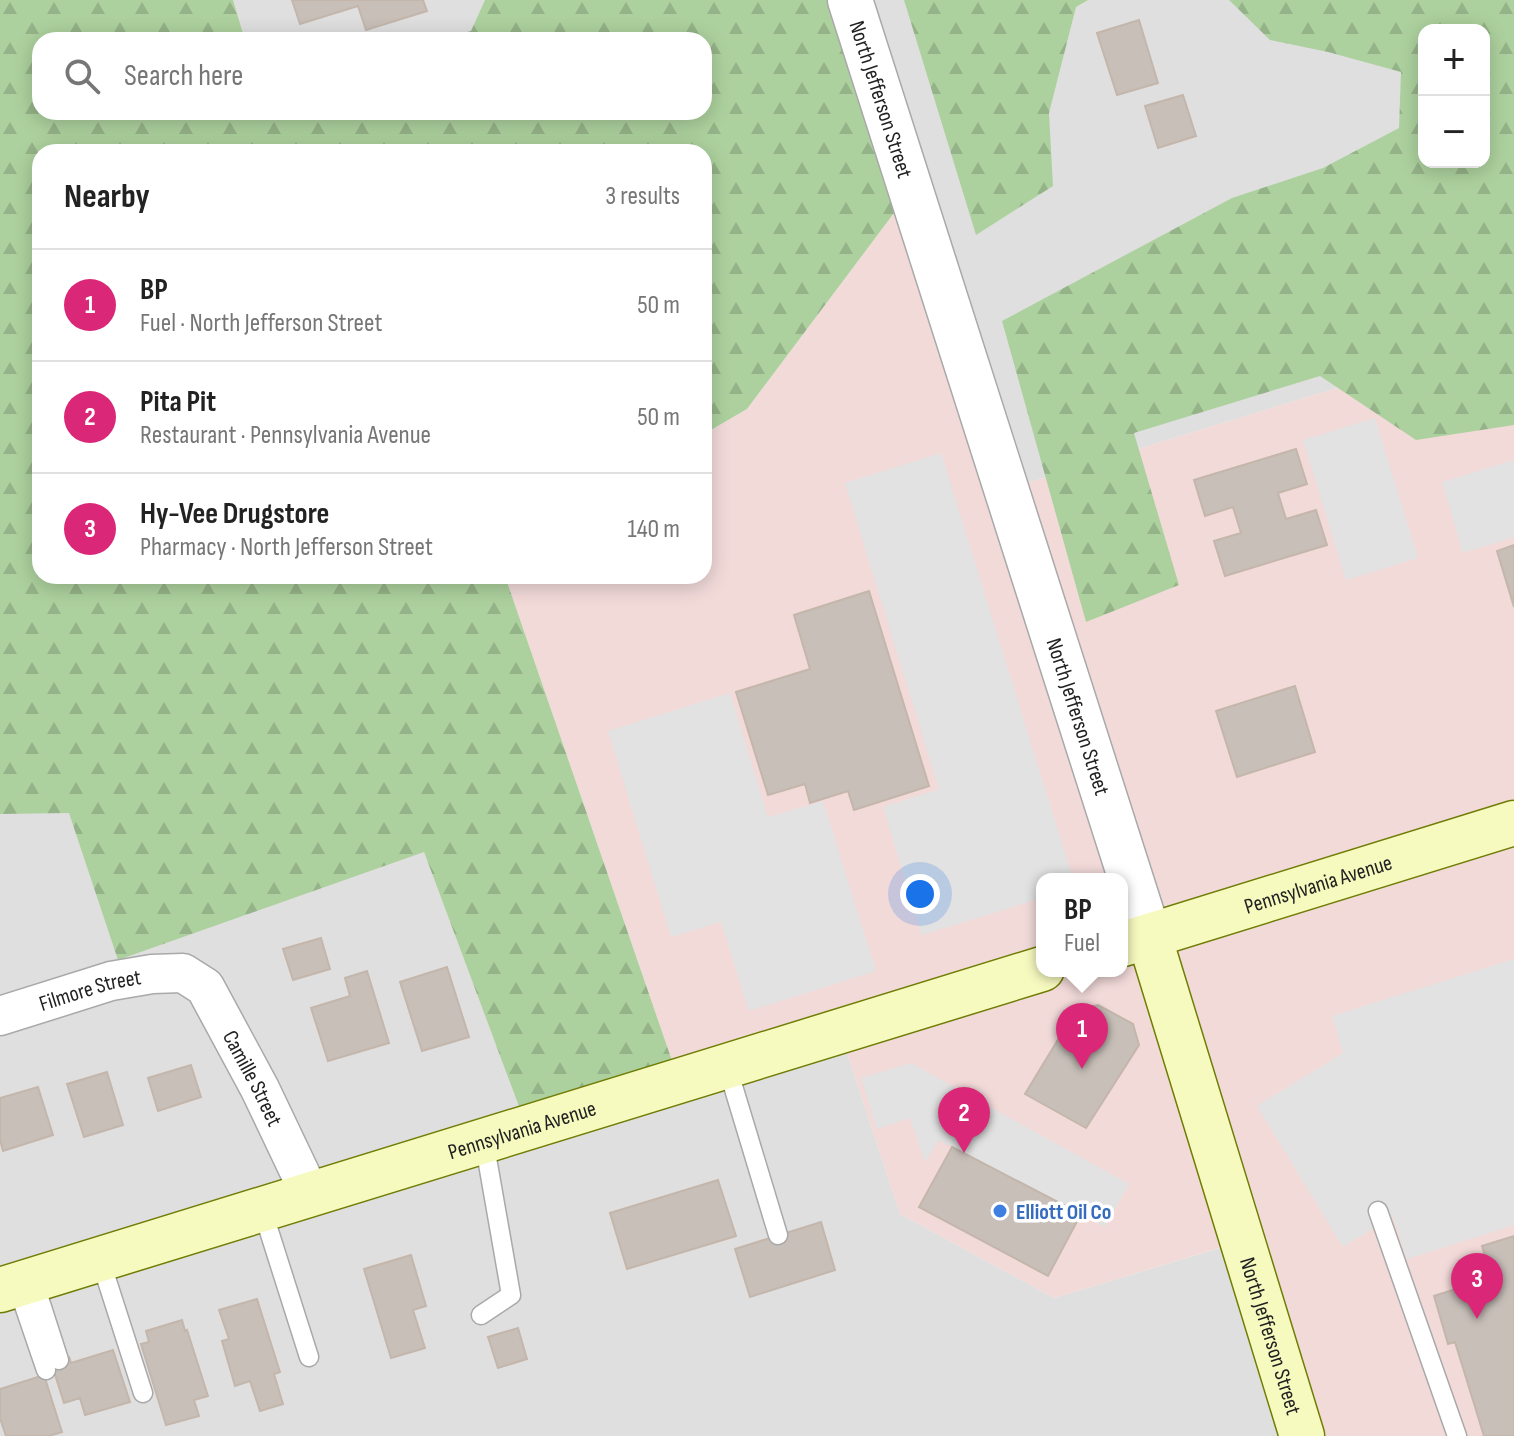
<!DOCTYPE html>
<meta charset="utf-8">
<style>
:root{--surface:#fff;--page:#f2f2f2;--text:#222;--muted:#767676;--line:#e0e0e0;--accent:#db2777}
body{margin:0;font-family:"Sofia Sans Condensed",sans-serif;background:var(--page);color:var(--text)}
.controls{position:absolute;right:24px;top:24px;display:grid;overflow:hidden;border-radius:16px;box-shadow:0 4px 20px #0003}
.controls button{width:72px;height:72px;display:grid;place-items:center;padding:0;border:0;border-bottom:2px solid var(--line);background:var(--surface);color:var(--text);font:40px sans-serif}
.you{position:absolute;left:920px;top:894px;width:28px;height:28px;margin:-20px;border:6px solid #fff;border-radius:50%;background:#1a73e8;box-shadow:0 0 0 12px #1a73e833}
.badge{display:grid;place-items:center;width:52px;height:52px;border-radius:50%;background:var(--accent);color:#fff;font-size:26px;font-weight:700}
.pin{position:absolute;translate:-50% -66px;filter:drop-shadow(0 2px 4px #0008)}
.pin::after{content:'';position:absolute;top:42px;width:28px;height:24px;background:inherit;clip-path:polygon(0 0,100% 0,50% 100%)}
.popup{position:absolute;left:1036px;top:873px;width:92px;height:104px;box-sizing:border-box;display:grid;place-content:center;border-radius:16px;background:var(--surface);filter:drop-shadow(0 2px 6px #0005);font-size:26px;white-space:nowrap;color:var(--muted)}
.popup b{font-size:30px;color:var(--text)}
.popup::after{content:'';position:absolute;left:50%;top:100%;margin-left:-16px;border:16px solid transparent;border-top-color:var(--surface)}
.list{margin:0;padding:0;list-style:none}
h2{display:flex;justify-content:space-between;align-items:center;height:104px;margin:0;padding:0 32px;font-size:34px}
h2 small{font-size:26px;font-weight:400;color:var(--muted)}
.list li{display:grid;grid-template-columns:52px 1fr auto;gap:24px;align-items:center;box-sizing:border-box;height:112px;padding:0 32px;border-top:2px solid var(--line)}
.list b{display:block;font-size:30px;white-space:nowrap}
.list p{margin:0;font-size:26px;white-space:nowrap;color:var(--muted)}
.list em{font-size:26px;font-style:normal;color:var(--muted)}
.icon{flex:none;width:44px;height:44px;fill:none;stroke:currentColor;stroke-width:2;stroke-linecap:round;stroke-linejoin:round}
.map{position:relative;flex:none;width:1514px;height:1436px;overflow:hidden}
.search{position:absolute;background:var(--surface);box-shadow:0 4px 20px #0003;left:32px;top:32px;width:680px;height:88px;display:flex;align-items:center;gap:20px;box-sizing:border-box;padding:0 28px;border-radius:24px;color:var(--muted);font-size:30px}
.panel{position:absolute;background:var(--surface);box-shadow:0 4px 20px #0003;left:32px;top:144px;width:680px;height:440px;border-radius:24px}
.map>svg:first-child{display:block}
.residential{fill:#e0dfdf;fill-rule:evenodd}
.commercial{fill:#f2dad9;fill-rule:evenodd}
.forest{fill:url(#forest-firs);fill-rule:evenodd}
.parking{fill:#e2e2e2}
.building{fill:#c7bfb8;stroke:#c4b6ab;stroke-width:2}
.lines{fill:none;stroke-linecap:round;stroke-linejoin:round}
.service-casing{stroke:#a9a9a9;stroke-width:21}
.minor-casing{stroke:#a9a9a9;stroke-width:41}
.tertiary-casing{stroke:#a9a9a9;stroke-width:47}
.secondary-casing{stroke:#707d05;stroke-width:47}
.service{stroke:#fff;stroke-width:18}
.minor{stroke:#fff;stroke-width:38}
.tertiary{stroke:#fff;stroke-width:44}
.secondary{stroke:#f7fabf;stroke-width:44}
.shop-dot{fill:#3f7fe0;stroke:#fff;stroke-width:3}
.labels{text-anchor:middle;stroke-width:7;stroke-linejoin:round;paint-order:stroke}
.street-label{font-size:22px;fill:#222;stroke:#fff}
.shop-label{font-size:22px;font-weight:bold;fill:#366cbe;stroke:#fff;text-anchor:start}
</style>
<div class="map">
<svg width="1514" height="1436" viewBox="0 0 1514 1436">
<defs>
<pattern id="forest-firs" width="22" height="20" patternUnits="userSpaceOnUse" patternTransform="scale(2)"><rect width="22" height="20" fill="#add19e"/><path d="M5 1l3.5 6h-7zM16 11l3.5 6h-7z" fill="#95b388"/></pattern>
</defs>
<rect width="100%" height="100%" fill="#f2efe9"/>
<path class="residential" d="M233 0H736L605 40H245Z
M850 0H1514V334L1007 489ZM1424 30H1484V162H1424Z
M0 693 424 852 527 1127 840 1031 900 1214 1054 1298 1243 1241 1302 1436H0Z"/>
<path class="commercial" d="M912 189 1007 489 1514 334V1436H1302L1242 1241 1054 1298 900 1214 840 1031 679 1081 505 576H704V434L747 409ZM1042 879H1122V971H1042Z"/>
<path class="forest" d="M0 0H233L245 40H40V112H704V40H437L471 31 485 0H850L912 189 747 409 704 434V152H40V576H505L679 1081 527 1128 424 852 118 960 69 813 0 814Z
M904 0H1088L1076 7 1049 113 1053 186 976 235Z
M1229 0H1514V425L1416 440 1320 376 1134 433 1179 585 1086 622 1002 321 1232 198 1323 168 1399 128 1401 72 1328 52 1270 40ZM1484 30V162H1424V30Z"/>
<path class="parking" d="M1375 418 1418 558 1346 580 1303 440Z
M941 453 1073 879H1042V898L922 935 883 807 939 789 845 483Z
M1514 460V537L1463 553 1442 482Z
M730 693 768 817 823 801 876 971 749 1011 721 922 671 937 608 731Z
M1514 959V1225L1407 1259 1393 1216 1343 1247 1257 1106 1343 1053 1332 1016Z
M911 1063 1129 1184 1105 1227 939 1140 925 1162 910 1118 877 1129 861 1078Z"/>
<path class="building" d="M292 0H423L427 11 366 30 358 6 300 24Z
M1139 20 1158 83 1117 95 1097 33Z
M1183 95 1196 136 1158 148 1145 106Z
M1296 449 1307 484 1278 493 1286 519 1316 510 1327 545 1225 576 1214 541 1241 533 1233 507 1205 516 1194 480Z
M1514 545V607L1497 551Z
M869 591 929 786 854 810 848 791 810 803 805 784 768 795 736 692 810 669 794 615Z
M1295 686 1315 752 1237 777 1216 711Z
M321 938 330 969 293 980 283 949Z
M447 967 469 1037 422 1051 400 982Z
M367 971 389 1043 328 1061 311 1008 350 996 345 978Z
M1098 1005 1133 1024 1139 1045 1086 1128 1025 1094 1076 1010Z
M191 1065 201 1097 158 1111 148 1078Z
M107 1072 123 1125 84 1137 67 1084Z
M38 1087 53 1135 3 1151 0 1140V1098Z
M952 1147 1081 1214 1048 1276 919 1207Z
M718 1180 736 1236 627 1269 610 1213Z
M821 1222 835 1270 750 1297 735 1249Z
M1514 1236V1436H1484L1455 1342 1448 1344 1434 1296 1484 1280 1489 1297 1497 1295 1482 1246Z
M411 1255 426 1306 413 1310 425 1348 391 1358 364 1269Z
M257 1299 280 1372 274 1374 283 1404 260 1411 250 1381 235 1386 222 1341 229 1339 219 1310Z
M182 1320 185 1331 187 1330 208 1396 194 1400 199 1416 166 1425 141 1344 149 1342 146 1331Z
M518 1328 527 1359 498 1368 488 1337Z
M113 1350 130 1402 85 1415 80 1398 64 1403 51 1362 69 1357 71 1363Z
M44 1375 62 1432 49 1436H6L0 1418V1389Z"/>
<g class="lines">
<defs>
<path id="service" d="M727 1066 778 1235
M262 1209 309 1357
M1378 1211 1457 1436
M100 1259 143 1393
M33 1279 59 1360
M17 1285 46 1370
M481 1315 511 1295 484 1141"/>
<g id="minor">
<path id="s1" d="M0 1016 111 981 152 974 183 973 205 987 260 1089 310 1194"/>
</g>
<g id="tertiary">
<path id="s2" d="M850 0 1149 936"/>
</g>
<g id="secondary">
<path id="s3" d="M1149 936 1302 1436"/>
<path id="s4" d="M1123 944 1514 823"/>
<path id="s5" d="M0 1290 1042 969"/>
</g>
</defs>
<use href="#service" class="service-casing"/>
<use href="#minor" class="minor-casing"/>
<use href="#tertiary" class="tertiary-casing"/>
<use href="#secondary" class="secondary-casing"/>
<use href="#service" class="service"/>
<use href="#minor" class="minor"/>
<use href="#tertiary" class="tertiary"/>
<use href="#secondary" class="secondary"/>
</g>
<circle class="shop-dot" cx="1000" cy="1211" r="8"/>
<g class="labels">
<g class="street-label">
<text dy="8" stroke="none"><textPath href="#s2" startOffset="104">North Jefferson Street</textPath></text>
<text dy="8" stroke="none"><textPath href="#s2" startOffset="752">North Jefferson Street</textPath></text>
<text dy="8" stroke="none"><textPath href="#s4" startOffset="204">Pennsylvania Avenue</textPath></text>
<text dy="8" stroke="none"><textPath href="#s1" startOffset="94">Filmore Street</textPath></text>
<text dy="8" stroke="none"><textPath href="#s1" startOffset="318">Camille Street</textPath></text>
<text dy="8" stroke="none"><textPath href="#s5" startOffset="546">Pennsylvania Avenue</textPath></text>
<text dy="8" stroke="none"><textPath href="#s3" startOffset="418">North Jefferson Street</textPath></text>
</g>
<g class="shop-label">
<text x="1016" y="1219">Elliott Oil Co</text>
</g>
</g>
</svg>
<div class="controls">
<button>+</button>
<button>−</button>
</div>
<div class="you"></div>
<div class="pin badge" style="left:1082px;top:1069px">1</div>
<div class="popup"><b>BP</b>Fuel</div>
<div class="pin badge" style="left:964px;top:1153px">2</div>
<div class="pin badge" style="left:1477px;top:1319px">3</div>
<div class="search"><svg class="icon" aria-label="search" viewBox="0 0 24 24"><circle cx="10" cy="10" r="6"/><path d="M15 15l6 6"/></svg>Search here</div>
<section class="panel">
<h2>Nearby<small>3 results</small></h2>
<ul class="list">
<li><span class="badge">1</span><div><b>BP</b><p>Fuel · North Jefferson Street</p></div><em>50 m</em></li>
<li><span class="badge">2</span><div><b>Pita Pit</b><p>Restaurant · Pennsylvania Avenue</p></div><em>50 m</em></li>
<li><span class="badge">3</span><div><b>Hy-Vee Drugstore</b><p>Pharmacy · North Jefferson Street</p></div><em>140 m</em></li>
</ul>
</section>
</div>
